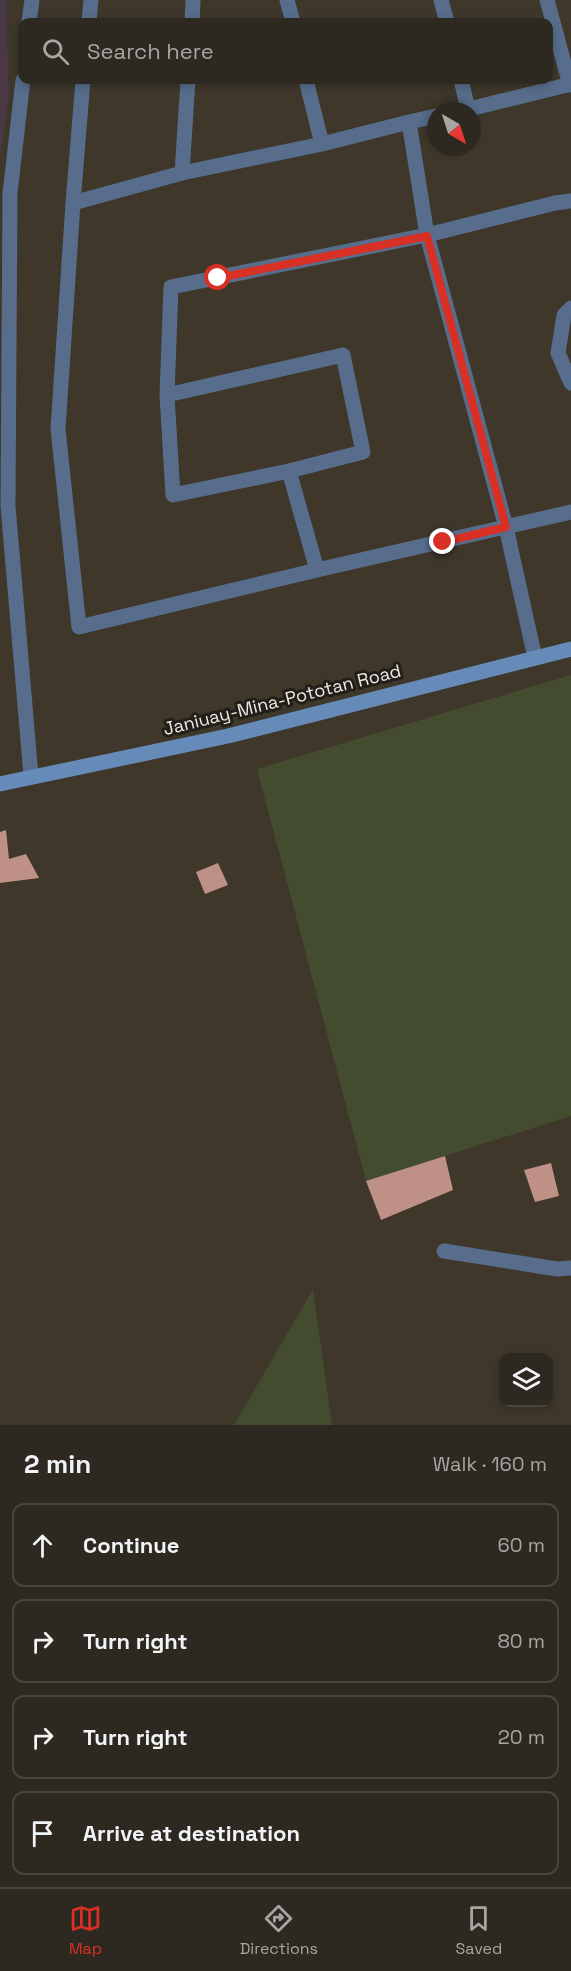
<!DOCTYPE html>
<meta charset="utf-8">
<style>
:root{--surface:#2e2920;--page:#3a352d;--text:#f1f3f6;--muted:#a7a6a5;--line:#49453e;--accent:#d93025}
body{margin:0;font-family:"Space Grotesk",sans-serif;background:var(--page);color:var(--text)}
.controls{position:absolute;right:18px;bottom:18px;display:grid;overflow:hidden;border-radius:12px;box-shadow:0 3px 9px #0003}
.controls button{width:54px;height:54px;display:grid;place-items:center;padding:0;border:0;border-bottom:2px solid var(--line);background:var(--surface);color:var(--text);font:30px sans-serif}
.compass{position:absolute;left:427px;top:102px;width:54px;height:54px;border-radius:50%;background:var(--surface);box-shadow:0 3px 9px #0003;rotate:141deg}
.stop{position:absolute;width:18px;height:18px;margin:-14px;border:4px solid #d93025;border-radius:50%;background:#fff}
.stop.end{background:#d93025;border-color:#fff;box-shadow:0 2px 6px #0008}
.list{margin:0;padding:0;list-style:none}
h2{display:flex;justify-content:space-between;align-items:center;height:78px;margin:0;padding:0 24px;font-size:26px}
h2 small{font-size:20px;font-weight:400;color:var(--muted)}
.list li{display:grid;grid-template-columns:39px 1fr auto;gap:18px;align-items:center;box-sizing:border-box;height:84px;margin:0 12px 12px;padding:0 12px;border:2px solid var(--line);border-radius:12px}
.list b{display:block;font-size:22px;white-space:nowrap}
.list em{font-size:20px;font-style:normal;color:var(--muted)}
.icon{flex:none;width:33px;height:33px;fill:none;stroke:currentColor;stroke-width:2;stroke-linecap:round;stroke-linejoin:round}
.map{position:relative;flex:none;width:571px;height:1425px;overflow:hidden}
.search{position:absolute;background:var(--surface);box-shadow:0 3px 9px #0003;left:18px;right:18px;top:18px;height:66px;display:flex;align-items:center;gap:15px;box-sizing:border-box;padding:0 21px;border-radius:12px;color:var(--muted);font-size:22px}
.sheet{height:462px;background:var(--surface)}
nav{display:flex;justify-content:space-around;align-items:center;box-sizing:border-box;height:84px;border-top:2px solid var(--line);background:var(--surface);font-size:16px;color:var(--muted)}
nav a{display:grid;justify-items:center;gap:3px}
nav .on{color:var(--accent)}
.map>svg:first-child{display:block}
.education{fill:#4a3945}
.green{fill:#444c2f}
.building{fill:#bf9086}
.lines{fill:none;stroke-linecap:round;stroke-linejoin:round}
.minor{stroke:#576d8b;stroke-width:15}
.secondary{stroke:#668bb9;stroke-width:15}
.route{stroke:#d93025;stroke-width:8}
.labels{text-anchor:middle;stroke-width:6;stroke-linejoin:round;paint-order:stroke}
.street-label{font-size:18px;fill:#efeae3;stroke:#221e19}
</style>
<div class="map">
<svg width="571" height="1425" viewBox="0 0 571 1425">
<rect width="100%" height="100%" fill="#3e372a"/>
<path class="education" d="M0 0H6L9 94 0 162Z"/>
<path class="green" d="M571 675V1116L366 1181 257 769Z
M313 1289 332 1425H234Z"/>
<path class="building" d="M6 830 9 859 26 854 39 878 0 883V832Z
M218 863 228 885 205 894 196 872Z
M445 1156 453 1190 381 1220 366 1181Z
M551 1163 559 1196 535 1202 524 1170Z"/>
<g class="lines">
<path class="minor" d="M287 0 293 22
M441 0 447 22
M547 0 570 85
M29 22 32 0
M89 22 91 0
M192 22 193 0
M23 80 10 193 8 506 31 776
M83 80 73 203 58 429 79 627 317 570 571 512
M306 80 322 144
M461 80 468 109
M461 111 571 84
M436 116 409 122 427 235 506 527 535 658
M182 173 188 80
M73 203 182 173 322 144 409 122
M571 308 564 315 558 353 571 383
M167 395 343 355 363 452 289 471 173 495 167 395 171 287 427 235 555 203 571 201
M289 471 317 570
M444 1251 557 1269 571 1268"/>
<path class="secondary" d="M0 784 228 736 571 649"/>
</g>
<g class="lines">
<path class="route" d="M218 278 427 236 506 527 443 542"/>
</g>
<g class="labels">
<g class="street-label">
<text transform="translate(282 700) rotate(-14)" y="6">Janiuay-Mina-Pototan Road</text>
</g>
</g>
</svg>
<div class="controls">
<button><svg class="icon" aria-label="layers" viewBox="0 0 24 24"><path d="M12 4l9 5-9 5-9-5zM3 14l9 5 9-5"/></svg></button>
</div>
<svg class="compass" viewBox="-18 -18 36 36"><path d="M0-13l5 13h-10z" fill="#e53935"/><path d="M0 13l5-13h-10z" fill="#a7a6a5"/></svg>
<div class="stop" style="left:218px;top:278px"></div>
<div class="stop end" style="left:443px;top:542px"></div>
<div class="search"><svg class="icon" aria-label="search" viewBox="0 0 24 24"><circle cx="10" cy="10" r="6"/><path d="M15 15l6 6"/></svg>Search here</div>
</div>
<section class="sheet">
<h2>2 min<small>Walk · 160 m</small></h2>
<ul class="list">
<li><svg class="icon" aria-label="ahead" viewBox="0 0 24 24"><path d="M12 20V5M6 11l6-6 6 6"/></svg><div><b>Continue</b></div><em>60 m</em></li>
<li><svg class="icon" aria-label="right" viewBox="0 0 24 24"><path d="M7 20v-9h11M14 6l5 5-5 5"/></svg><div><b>Turn right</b></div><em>80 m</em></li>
<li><svg class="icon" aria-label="right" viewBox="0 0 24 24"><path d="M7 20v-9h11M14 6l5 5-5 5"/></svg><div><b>Turn right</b></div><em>20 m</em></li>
<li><svg class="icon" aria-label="arrive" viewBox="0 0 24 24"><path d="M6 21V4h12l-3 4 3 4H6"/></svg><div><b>Arrive at destination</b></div></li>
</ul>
</section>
<nav>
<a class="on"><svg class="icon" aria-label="map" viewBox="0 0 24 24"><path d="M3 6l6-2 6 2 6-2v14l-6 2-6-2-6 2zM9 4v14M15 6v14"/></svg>Map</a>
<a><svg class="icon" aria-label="directions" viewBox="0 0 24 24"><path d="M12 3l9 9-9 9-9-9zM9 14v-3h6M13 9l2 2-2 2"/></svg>Directions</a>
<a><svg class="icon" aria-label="saved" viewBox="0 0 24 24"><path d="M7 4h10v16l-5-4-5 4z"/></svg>Saved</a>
</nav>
